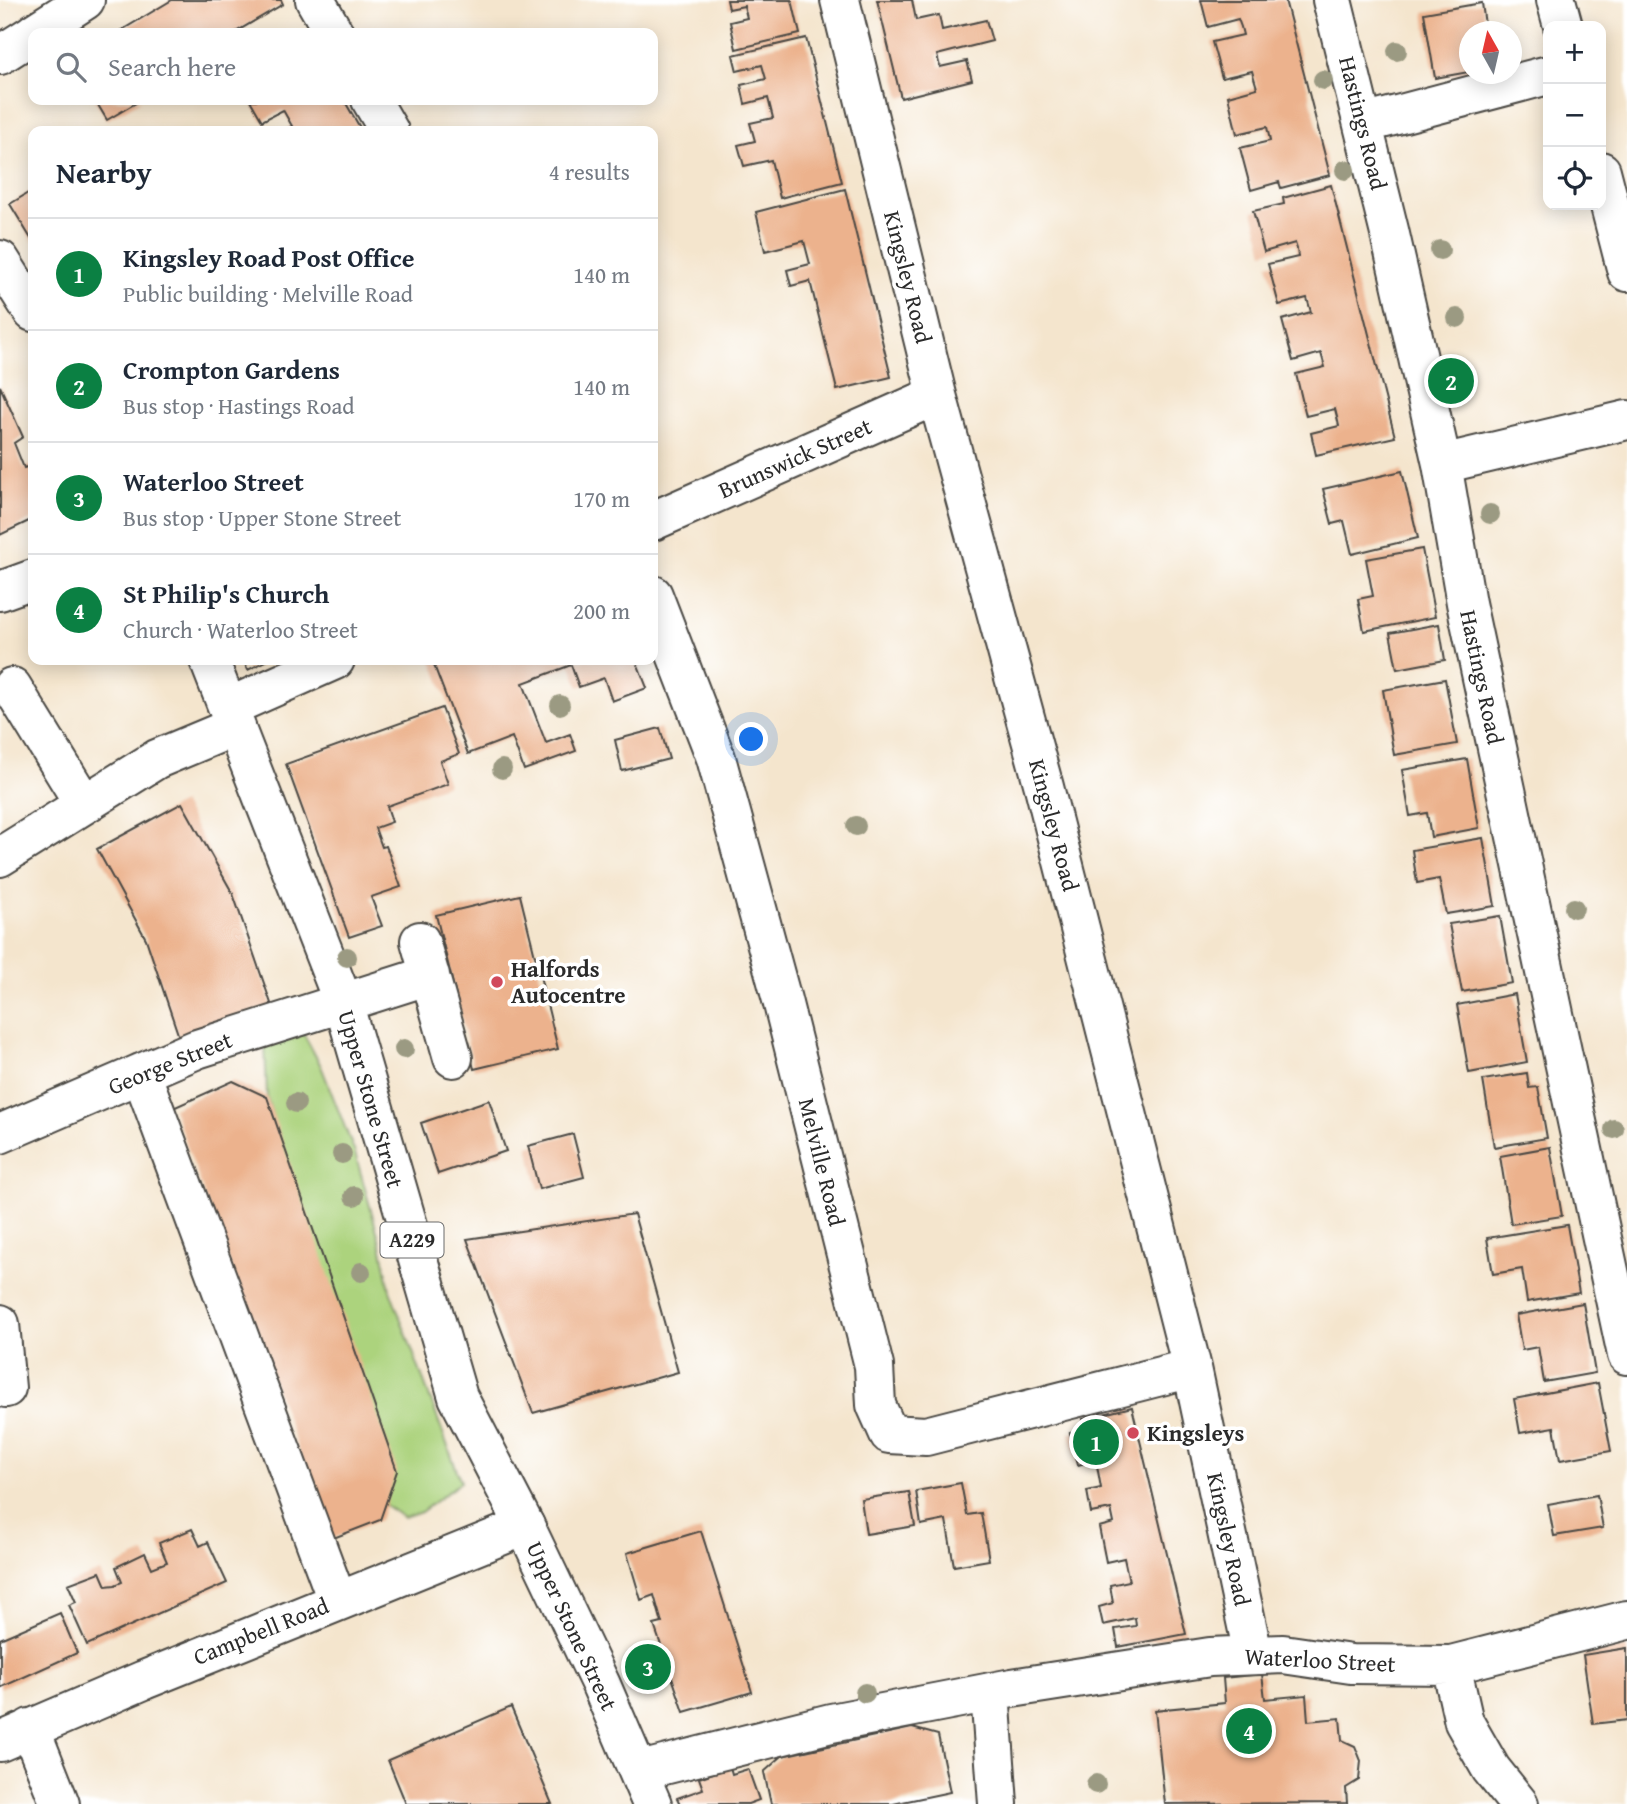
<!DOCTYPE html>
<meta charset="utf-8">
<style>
:root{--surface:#fff;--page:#f6f6f7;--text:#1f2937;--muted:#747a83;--line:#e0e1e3;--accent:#0b8043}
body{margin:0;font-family:"Gentium Book Plus",serif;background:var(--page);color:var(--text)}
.controls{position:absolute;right:21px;top:21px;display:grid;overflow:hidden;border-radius:14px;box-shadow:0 4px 18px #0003}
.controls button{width:63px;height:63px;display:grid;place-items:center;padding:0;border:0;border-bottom:2px solid var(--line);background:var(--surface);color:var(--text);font:35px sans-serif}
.compass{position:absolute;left:1459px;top:21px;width:63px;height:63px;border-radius:50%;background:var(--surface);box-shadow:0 4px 18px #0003;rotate:352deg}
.you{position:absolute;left:752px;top:740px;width:24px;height:24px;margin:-18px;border:5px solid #fff;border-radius:50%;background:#1a73e8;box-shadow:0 0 0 10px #1a73e833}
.badge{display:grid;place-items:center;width:46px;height:46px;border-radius:50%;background:var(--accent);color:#fff;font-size:23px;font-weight:700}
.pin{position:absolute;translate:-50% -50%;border:4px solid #fff;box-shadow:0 2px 7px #0006}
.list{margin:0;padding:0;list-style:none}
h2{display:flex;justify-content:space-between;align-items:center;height:91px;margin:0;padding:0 28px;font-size:30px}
h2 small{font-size:23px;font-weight:400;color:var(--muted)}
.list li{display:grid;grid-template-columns:46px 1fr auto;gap:21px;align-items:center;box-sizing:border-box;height:112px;padding:0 28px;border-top:2px solid var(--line)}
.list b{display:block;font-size:26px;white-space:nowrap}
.list p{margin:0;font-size:23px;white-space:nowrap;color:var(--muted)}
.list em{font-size:23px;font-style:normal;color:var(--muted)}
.icon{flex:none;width:38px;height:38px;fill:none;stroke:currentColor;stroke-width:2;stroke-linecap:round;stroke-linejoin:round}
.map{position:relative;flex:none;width:1627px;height:1804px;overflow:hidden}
.search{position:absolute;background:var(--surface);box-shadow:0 4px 18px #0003;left:28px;top:28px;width:630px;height:77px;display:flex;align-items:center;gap:18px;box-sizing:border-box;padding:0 24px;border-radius:14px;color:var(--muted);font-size:26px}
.panel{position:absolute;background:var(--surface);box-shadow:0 4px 18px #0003;left:28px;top:126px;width:630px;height:539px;border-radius:14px}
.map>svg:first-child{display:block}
.green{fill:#acd37d;stroke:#6c7f54;stroke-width:2}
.building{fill:#ecb28d}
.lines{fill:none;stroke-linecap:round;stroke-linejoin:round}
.minor-casing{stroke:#494743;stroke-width:42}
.highway-casing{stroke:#494743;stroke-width:42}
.minor{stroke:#fff;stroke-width:38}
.highway{stroke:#fff;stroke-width:38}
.tree{fill:#9b9a82}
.poi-dot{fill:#d1495b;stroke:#fff;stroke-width:2.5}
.labels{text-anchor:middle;stroke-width:7;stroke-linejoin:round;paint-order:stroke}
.shield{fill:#fff;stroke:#6b6b6b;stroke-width:2}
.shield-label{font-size:21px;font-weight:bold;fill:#2b2b2b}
.street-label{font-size:23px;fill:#2b2b2b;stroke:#fff}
.poi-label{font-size:23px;font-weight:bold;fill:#2b2b2b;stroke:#fff;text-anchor:start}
</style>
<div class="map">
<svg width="1627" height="1804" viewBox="0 0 1627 1804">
<rect width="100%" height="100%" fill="#fff"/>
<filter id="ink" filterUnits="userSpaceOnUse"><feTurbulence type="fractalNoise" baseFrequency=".0143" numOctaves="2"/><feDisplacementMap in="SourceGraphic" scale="14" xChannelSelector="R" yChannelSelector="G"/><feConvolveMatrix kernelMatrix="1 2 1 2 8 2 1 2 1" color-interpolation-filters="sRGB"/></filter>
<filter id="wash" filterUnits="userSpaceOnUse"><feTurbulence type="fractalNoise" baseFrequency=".00686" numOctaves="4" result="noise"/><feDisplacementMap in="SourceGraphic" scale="28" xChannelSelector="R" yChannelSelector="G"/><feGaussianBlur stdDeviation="1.57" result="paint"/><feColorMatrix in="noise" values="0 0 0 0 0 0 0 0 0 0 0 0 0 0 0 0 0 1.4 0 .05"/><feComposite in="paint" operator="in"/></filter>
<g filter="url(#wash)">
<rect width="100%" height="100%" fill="#f4e5cd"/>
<path class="green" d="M301 1029 321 1066 355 1153 382 1249 390 1290 461 1482 421 1512 404 1518 385 1505 267 1097 265 1043Z"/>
<g id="blocks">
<path class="building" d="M172 0H281L283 4 234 33H117Z
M727 0H792L800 34 736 49 730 22 747 18 744 6 729 9Z
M877 0H912L916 20 939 15 942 30 986 20 992 41 937 55 940 67 967 61 972 80 901 98Z
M1201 0H1285L1330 175 1281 188 1279 182 1251 190 1240 148 1270 141 1269 136 1267 127 1237 134 1228 96 1257 88 1252 71 1222 78 1212 42 1243 35 1241 27 1238 19 1208 27Z
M1482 3 1486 32H1469V72L1435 78 1424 13Z
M806 38 842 182 780 198 771 160 744 166 738 145 755 141 750 123 773 118 768 98 745 104 741 85 766 79 762 65 737 71 733 55Z
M95 100H141L107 120Z
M250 100H344L362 131H283L292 126 283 110 262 121Z
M1331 185 1395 437 1316 455 1311 433 1339 426 1337 417 1335 409 1306 416 1296 374 1325 367 1321 353 1293 361 1282 320 1311 312 1307 298 1279 305 1268 264 1298 257 1297 249 1295 243 1264 252 1253 211 1284 204 1283 198Z
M845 189 891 377 837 390 810 281 791 286 787 270 810 264 804 241 765 251 756 212Z
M33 190V242L10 204Z
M0 386 23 437 14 443 24 468 33 465V519L0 535Z
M1402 471 1418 538 1352 554 1344 521 1332 524 1323 489Z
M1422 549 1435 617 1364 631 1358 599 1373 596 1366 559Z
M1439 624 1445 660 1397 669 1390 633Z
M243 660H268L248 670Z
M432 660H636L647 688 612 701 604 678 579 687 571 665 523 683 546 743 570 734 576 751 524 770 512 737 468 754Z
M1445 679 1457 744 1394 755 1383 690Z
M442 708 459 754 440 761 448 784 387 806 392 822 375 828 382 847 386 846 401 887 371 897 382 926 349 937 286 764Z
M660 728 669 759 622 771 615 740Z
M1467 759 1479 828 1431 837 1427 813 1410 816 1402 770Z
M182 803 233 894 275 1015 182 1046 146 939 97 849Z
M1483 838 1495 906 1446 914 1439 879 1417 883 1412 850Z
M520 895 558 1049 474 1069 436 915Z
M1500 916 1512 983 1462 992 1449 924Z
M1515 994 1527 1062 1469 1073 1457 1005Z
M1527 1073 1529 1088 1538 1087 1547 1138 1494 1147 1483 1080Z
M233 1081 267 1097 397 1471 380 1520 331 1539 173 1108Z
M489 1100 506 1151 438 1174 421 1123Z
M573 1134 584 1177 539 1189 528 1146Z
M1550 1147 1562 1216 1511 1224 1500 1156Z
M634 1214 678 1372 533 1413 467 1239Z
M1567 1225 1579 1293 1527 1302 1522 1269 1493 1274 1487 1238Z
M1583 1303 1595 1373 1544 1382 1538 1347 1522 1350 1516 1315Z
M1598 1383 1611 1451 1560 1460 1554 1427 1520 1433 1514 1399Z
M1132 1407 1186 1634 1118 1647 1115 1629 1136 1626 1135 1618 1103 1625 1099 1607 1113 1603 1110 1585 1129 1581 1124 1558 1106 1562 1099 1527 1114 1523 1111 1509 1091 1513 1087 1491 1101 1488 1096 1460 1078 1465 1070 1433 1086 1429 1083 1419Z
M961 1483 967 1515 981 1513 989 1560 954 1566 946 1520 921 1525 916 1491Z
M909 1492 915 1526 866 1534 861 1499Z
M1597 1495 1603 1528 1554 1536 1548 1504Z
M192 1529 200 1546 208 1542 227 1583 87 1645 69 1605 76 1602 68 1584 100 1572 106 1586 115 1585 122 1582 116 1567 145 1553 152 1568 167 1562 159 1543Z
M701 1531 752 1692 684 1712 654 1625 662 1623 654 1595 641 1600 627 1553Z
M60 1613 77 1653 0 1688V1639Z
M1627 1648V1720L1593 1724 1583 1655Z
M1262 1674 1265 1699 1306 1695 1308 1721 1340 1718 1342 1740 1355 1746 1361 1761 1359 1780 1346 1788 1347 1803 1165 1804 1155 1710 1225 1703 1223 1678Z
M511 1707 552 1804H406L388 1760Z
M912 1728 938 1735 950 1792 893 1804H771L764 1772 782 1756Z
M730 1767 732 1774 748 1769 759 1800 748 1804H680L677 1798 703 1789 699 1778Z"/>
</g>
</g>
<g filter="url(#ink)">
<use href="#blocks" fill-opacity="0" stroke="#494743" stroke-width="2"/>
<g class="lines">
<defs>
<path id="minor" d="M315 0 334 33
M840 0 937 395 1044 787 1192 1368 1253 1654
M1332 0 1389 230 1442 464 1466 603 1627 1355
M1556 0 1563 26
M371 100 389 131
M1363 124 1548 75
M1601 171 1627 272
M1442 464 1627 420
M653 521 937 395
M0 591 33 579
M653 595 716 758 782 1000 874 1366 876 1405 889 1434 926 1436 1192 1368
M12 687 84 804
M229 707 335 660
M0 857 157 759 236 726
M420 941 453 1058
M141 1073 337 1600
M0 1134 197 1049 430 975
M0 1324 6 1388
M1451 1665 1464 1722 1491 1769 1519 1804
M990 1692 998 1804
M30 1728 60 1804
M0 1742 144 1680 525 1526
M640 1771 831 1723 1012 1688 1210 1657 1283 1654 1351 1664 1451 1665 1627 1620"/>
<path id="highway" d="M34 33 85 0
M0 55 33 34
M0 260 33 312
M209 660 343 1002 458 1397 525 1526 601 1685 652 1804"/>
</defs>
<use href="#minor" class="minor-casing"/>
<use href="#highway" class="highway-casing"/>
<use href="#minor" class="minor"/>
<use href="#highway" class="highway"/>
</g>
<g class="tree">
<circle cx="1397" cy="51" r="10"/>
<circle cx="1323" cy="80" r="10"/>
<circle cx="1345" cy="170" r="10"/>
<circle cx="1440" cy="250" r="10"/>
<circle cx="1457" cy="318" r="10"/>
<circle cx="1490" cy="514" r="10"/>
<circle cx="560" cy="705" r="10"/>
<circle cx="502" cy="769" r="10"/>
<circle cx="856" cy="826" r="10"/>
<circle cx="1574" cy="908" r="10"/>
<circle cx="347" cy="957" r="10"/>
<circle cx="404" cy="1049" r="10"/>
<circle cx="296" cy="1103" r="10"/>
<circle cx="1614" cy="1129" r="10"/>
<circle cx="342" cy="1154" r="10"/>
<circle cx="354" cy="1196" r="10"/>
<circle cx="361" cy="1272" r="10"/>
<circle cx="865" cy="1693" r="10"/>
<circle cx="1096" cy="1784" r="10"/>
</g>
</g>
<g class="poi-dot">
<circle cx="497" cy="982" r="7"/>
<circle cx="1133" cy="1433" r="7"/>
</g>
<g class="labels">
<rect class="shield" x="380.5" y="1222.5" width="63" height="35" rx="5"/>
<g class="shield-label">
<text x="412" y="1247">A229</text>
</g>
<g class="street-label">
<text transform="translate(1363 123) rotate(76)" y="8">Hastings Road</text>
<text transform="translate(908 277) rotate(76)" y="8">Kingsley Road</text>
<text transform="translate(795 458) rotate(-24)" y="8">Brunswick Street</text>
<text transform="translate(1482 677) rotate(78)" y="8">Hastings Road</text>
<text transform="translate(1054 825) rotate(75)" y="8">Kingsley Road</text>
<text transform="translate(170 1063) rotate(-22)" y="8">George Street</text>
<text transform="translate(371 1099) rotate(74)" y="8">Upper Stone Street</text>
<text transform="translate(822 1162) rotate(76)" y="8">Melville Road</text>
<text transform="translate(1229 1539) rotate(78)" y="8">Kingsley Road</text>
<text transform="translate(572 1626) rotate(65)" y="8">Upper Stone Street</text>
<text transform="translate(261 1631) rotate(-22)" y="8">Campbell Road</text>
<text transform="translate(1320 1660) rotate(3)" y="8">Waterloo Street</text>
</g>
<g class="poi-label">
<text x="511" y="977">Halfords<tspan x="511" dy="26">Autocentre</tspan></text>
<text x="1147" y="1441">Kingsleys</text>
</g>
</g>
</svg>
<div class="controls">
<button>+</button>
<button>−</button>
<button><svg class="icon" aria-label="locate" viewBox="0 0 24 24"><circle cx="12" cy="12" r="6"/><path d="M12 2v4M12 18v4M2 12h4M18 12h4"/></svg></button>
</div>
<svg class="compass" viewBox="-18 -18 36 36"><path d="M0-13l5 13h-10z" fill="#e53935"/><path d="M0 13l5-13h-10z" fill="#747a83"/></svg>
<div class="you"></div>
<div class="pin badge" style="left:1096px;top:1442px">1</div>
<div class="pin badge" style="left:1451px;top:381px">2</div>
<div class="pin badge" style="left:648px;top:1667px">3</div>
<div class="pin badge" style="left:1249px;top:1731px">4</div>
<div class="search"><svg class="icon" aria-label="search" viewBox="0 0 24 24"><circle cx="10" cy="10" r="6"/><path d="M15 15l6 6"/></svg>Search here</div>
<section class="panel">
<h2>Nearby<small>4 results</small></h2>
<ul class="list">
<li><span class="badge">1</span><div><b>Kingsley Road Post Office</b><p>Public building · Melville Road</p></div><em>140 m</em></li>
<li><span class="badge">2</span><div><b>Crompton Gardens</b><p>Bus stop · Hastings Road</p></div><em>140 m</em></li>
<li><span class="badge">3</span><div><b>Waterloo Street</b><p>Bus stop · Upper Stone Street</p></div><em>170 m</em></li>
<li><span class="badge">4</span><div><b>St Philip's Church</b><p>Church · Waterloo Street</p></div><em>200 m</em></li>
</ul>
</section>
</div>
